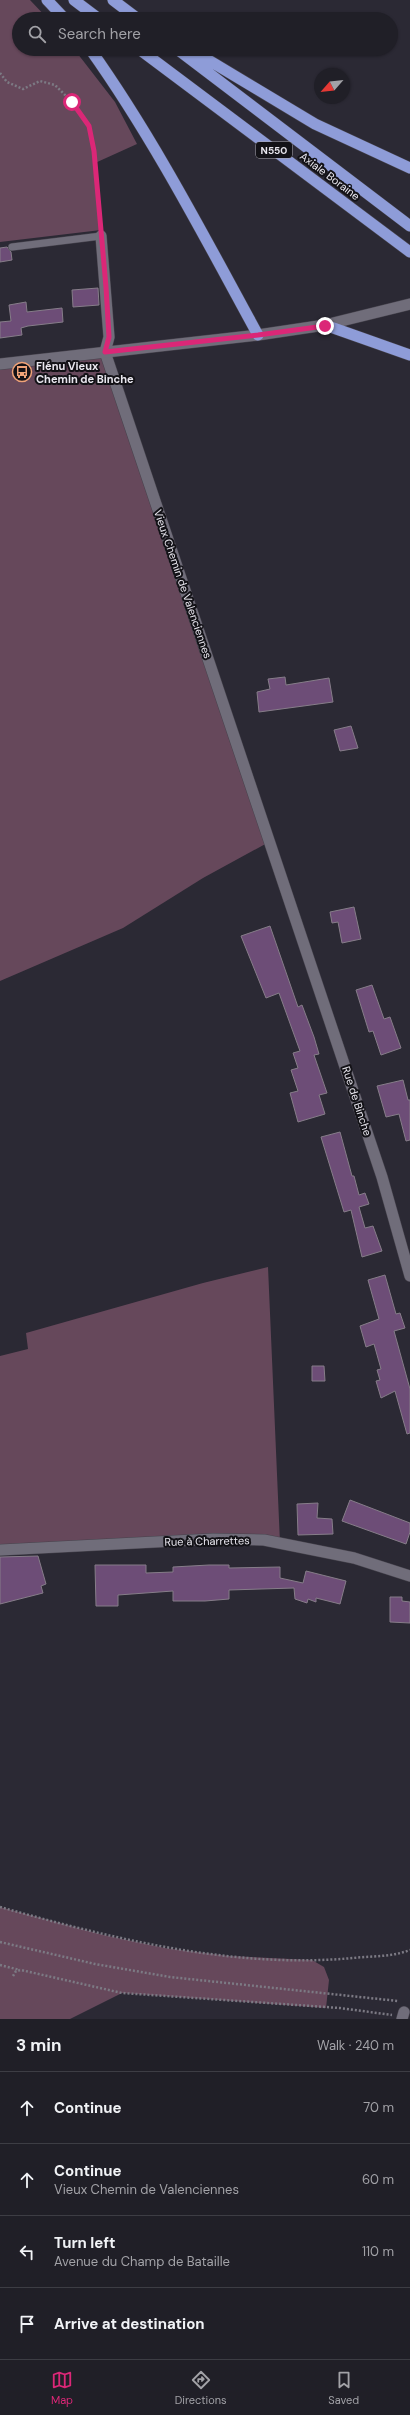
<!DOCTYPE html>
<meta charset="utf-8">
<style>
:root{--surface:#201f27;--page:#2d2c33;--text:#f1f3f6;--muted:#a2a2a7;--line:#3d3d44;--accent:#db2777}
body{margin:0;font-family:"DM Sans",sans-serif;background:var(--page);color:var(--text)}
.compass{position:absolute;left:314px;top:68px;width:36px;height:36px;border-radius:50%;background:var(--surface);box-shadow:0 1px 3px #0004;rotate:242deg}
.stop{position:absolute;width:12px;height:12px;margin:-9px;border:3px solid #db2777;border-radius:50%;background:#fff}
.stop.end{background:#db2777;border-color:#fff;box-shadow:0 1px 4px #0008}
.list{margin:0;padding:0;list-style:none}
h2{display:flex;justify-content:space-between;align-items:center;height:52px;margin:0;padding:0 16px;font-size:17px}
h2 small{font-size:13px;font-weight:400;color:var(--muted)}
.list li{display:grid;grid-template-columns:26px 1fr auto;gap:12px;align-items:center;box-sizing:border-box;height:72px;padding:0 16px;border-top:1px solid var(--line)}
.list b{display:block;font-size:15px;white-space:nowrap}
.list p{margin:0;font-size:13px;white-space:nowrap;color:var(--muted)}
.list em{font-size:13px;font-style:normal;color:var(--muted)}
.icon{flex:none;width:22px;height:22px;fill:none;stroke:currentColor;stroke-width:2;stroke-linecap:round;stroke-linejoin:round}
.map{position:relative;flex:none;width:410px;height:2019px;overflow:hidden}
.search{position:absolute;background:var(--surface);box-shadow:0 1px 3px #0004;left:12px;right:12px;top:12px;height:44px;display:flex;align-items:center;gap:10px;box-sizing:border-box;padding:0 14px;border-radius:22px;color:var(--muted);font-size:15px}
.sheet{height:340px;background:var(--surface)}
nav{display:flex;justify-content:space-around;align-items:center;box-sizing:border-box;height:56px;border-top:1px solid var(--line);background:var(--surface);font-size:11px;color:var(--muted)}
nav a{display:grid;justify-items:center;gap:2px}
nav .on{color:var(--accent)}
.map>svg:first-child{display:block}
.green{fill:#66485b}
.building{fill:#6d4d77;stroke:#867d89}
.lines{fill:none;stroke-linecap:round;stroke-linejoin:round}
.service-casing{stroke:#47444e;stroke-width:8}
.minor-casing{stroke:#47444e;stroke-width:12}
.tertiary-casing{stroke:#47444e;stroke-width:12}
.trunk-casing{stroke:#47444e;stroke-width:12}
.path{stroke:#7c7a84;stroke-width:2.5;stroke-dasharray:2 2;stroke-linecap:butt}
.service{stroke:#706d7a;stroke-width:7}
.minor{stroke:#706d7a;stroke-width:11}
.tertiary{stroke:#706d7a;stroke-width:11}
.trunk{stroke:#8e9cd8;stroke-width:11}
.route{stroke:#db2777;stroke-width:5}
.labels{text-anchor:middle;stroke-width:4;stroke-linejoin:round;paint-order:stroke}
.shield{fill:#131217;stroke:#a9a7ae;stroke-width:1}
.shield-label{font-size:10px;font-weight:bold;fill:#e9e7ef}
.street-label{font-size:11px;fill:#e9e7ef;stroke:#131217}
.poi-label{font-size:11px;font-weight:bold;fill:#e9e7ef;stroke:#131217;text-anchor:start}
</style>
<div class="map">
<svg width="410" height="2019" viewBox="0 0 410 2019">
<rect width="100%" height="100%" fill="#2b2934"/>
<path class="green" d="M0 0H30L48 19H19V49H74L115 102 137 144 95 163 101 230 0 242Z
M105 352 269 842 203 878 123 928 0 981V364Z
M268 1267 280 1543 264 1540 0 1550V1356L28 1349 26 1333 203 1283Z
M0 1907 104 1935 165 1948 229 1956 312 1960 324 1967 329 1980 326 2008 122 1993 70 2019H0Z"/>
<path class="building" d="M7 247 11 252 12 260 0 262V248Z
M98 288 99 305 73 307 72 290Z
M26 302 27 312 62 308 63 322 28 326 21 328 22 335 0 338V322L11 321 9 305Z
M285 677 286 685 329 678 333 702 259 712 257 692 270 689 268 679Z
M351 726 358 748 340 751 334 730Z
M354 907 361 939 342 943 338 922 332 923 330 912Z
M270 926 298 1007 302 1005 314 1037 319 1054 314 1055 327 1093 319 1095 325 1114 298 1122 290 1093 298 1091 291 1070 298 1068 293 1053 300 1051 279 993 266 998 241 936Z
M372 985 384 1019 390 1017 401 1048 381 1055 373 1031 369 1032 356 990Z
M403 1080 408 1100H410V1140L406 1141 399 1114 386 1117 377 1086Z
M340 1132 352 1176H354L359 1195 365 1193 369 1204 359 1207 365 1228 373 1226 382 1251 362 1257 351 1210 344 1212 321 1137Z
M385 1275 396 1314 400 1313 405 1328 394 1331 410 1389V1433L407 1434 395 1391 381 1398 376 1381 380 1380 377 1370 381 1369 374 1344 366 1347 360 1326 379 1319 368 1280Z
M312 1366H324L325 1381H312Z
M350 1500 410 1523V1532L406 1544 342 1521Z
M318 1503 317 1518 332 1519 333 1534 298 1535 297 1504Z
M38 1556 46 1584 41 1586 43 1593 0 1604V1557Z
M95 1565H146V1573L173 1572V1567L209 1565H229V1568L280 1567V1578L303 1583 306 1571 346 1581 340 1604 316 1598V1602L308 1599 307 1603 295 1599 294 1588 229 1590V1599L205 1601H173V1591L118 1595V1606H96Z
M390 1597H402V1601L410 1602V1623L390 1622Z"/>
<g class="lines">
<defs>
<path id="service" d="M12 247 101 236"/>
<path id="minor" d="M101 236 109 337 105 352 382 1177 410 1276
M0 1550 213 1539 264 1540 354 1558 410 1576
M402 2019 404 2012"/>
<path id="tertiary" d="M0 364 258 335 325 325 410 304"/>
<path id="trunk" d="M47 0 65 19
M74 0 99 19
M113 0 138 19
M90 49C154 139 205 238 258 335
M139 49 410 252
M177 49 410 226
M190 49 315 124 410 168
M325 325 410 355"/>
</defs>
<use href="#service" class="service-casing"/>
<use href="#minor" class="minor-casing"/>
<use href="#tertiary" class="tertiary-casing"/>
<use href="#trunk" class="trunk-casing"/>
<path class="path" d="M0 73 7 82 23 89 40 81 55 85 72 102 89 126 94 151 100 226
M0 1907C115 1939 233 1969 353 1958 372 1956 392 1957 410 1950
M0 1942 95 1964 170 1977 398 2001
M0 1965 20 1970
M13 1976 16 1971 21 1970 122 1993 340 2008 392 2015"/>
<use href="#service" class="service"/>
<use href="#minor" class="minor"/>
<use href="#tertiary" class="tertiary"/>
<use href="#trunk" class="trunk"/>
</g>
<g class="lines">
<path class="route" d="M72 102 89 126 94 151 106 287 109 337 105 352 258 335 325 326"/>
</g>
<defs>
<symbol id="bus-ring" viewBox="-11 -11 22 22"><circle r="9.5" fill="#131217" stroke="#f0a378" stroke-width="1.5"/><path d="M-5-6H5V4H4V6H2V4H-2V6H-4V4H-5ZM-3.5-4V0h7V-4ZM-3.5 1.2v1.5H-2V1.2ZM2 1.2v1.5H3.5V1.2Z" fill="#f0a378"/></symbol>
</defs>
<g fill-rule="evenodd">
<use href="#bus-ring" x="11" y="361" width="22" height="22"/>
</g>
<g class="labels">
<rect class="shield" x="256" y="142" width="36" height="16" rx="3"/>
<g class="shield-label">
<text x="274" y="154">N550</text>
</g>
<g class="street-label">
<text transform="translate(330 176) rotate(37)" y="4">Axiale Boraine</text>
<text transform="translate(183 584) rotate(71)" y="4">Vieux Chemin de Valenciennes</text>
<text transform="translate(357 1101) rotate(72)" y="4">Rue de Binche</text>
<text transform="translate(207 1541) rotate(-1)" y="4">Rue à Charrettes</text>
</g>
<g class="poi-label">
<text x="36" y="370">Flénu Vieux<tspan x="36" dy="13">Chemin de Binche</tspan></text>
</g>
</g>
</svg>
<svg class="compass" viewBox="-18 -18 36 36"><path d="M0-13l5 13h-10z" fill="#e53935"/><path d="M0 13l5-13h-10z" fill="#a2a2a7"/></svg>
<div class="stop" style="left:72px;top:102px"></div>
<div class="stop end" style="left:325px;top:326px"></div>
<div class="search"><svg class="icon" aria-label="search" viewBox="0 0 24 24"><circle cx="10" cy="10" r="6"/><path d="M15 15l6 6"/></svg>Search here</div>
</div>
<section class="sheet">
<h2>3 min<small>Walk · 240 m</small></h2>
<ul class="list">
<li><svg class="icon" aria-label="ahead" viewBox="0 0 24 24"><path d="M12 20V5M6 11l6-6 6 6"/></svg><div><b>Continue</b></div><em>70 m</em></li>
<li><svg class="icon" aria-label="ahead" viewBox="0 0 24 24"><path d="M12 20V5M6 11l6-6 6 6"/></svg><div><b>Continue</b><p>Vieux Chemin de Valenciennes</p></div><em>60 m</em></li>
<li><svg class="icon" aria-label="left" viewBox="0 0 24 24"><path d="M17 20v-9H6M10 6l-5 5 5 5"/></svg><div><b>Turn left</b><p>Avenue du Champ de Bataille</p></div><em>110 m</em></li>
<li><svg class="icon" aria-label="arrive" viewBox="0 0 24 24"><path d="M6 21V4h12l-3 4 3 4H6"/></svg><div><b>Arrive at destination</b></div></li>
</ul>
</section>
<nav>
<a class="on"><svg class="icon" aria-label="map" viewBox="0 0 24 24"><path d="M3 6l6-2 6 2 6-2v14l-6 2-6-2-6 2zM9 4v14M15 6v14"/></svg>Map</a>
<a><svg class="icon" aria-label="directions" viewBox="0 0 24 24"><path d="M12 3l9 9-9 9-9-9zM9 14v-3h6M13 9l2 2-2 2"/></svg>Directions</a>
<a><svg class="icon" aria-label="saved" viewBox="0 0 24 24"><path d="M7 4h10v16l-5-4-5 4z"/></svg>Saved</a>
</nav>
